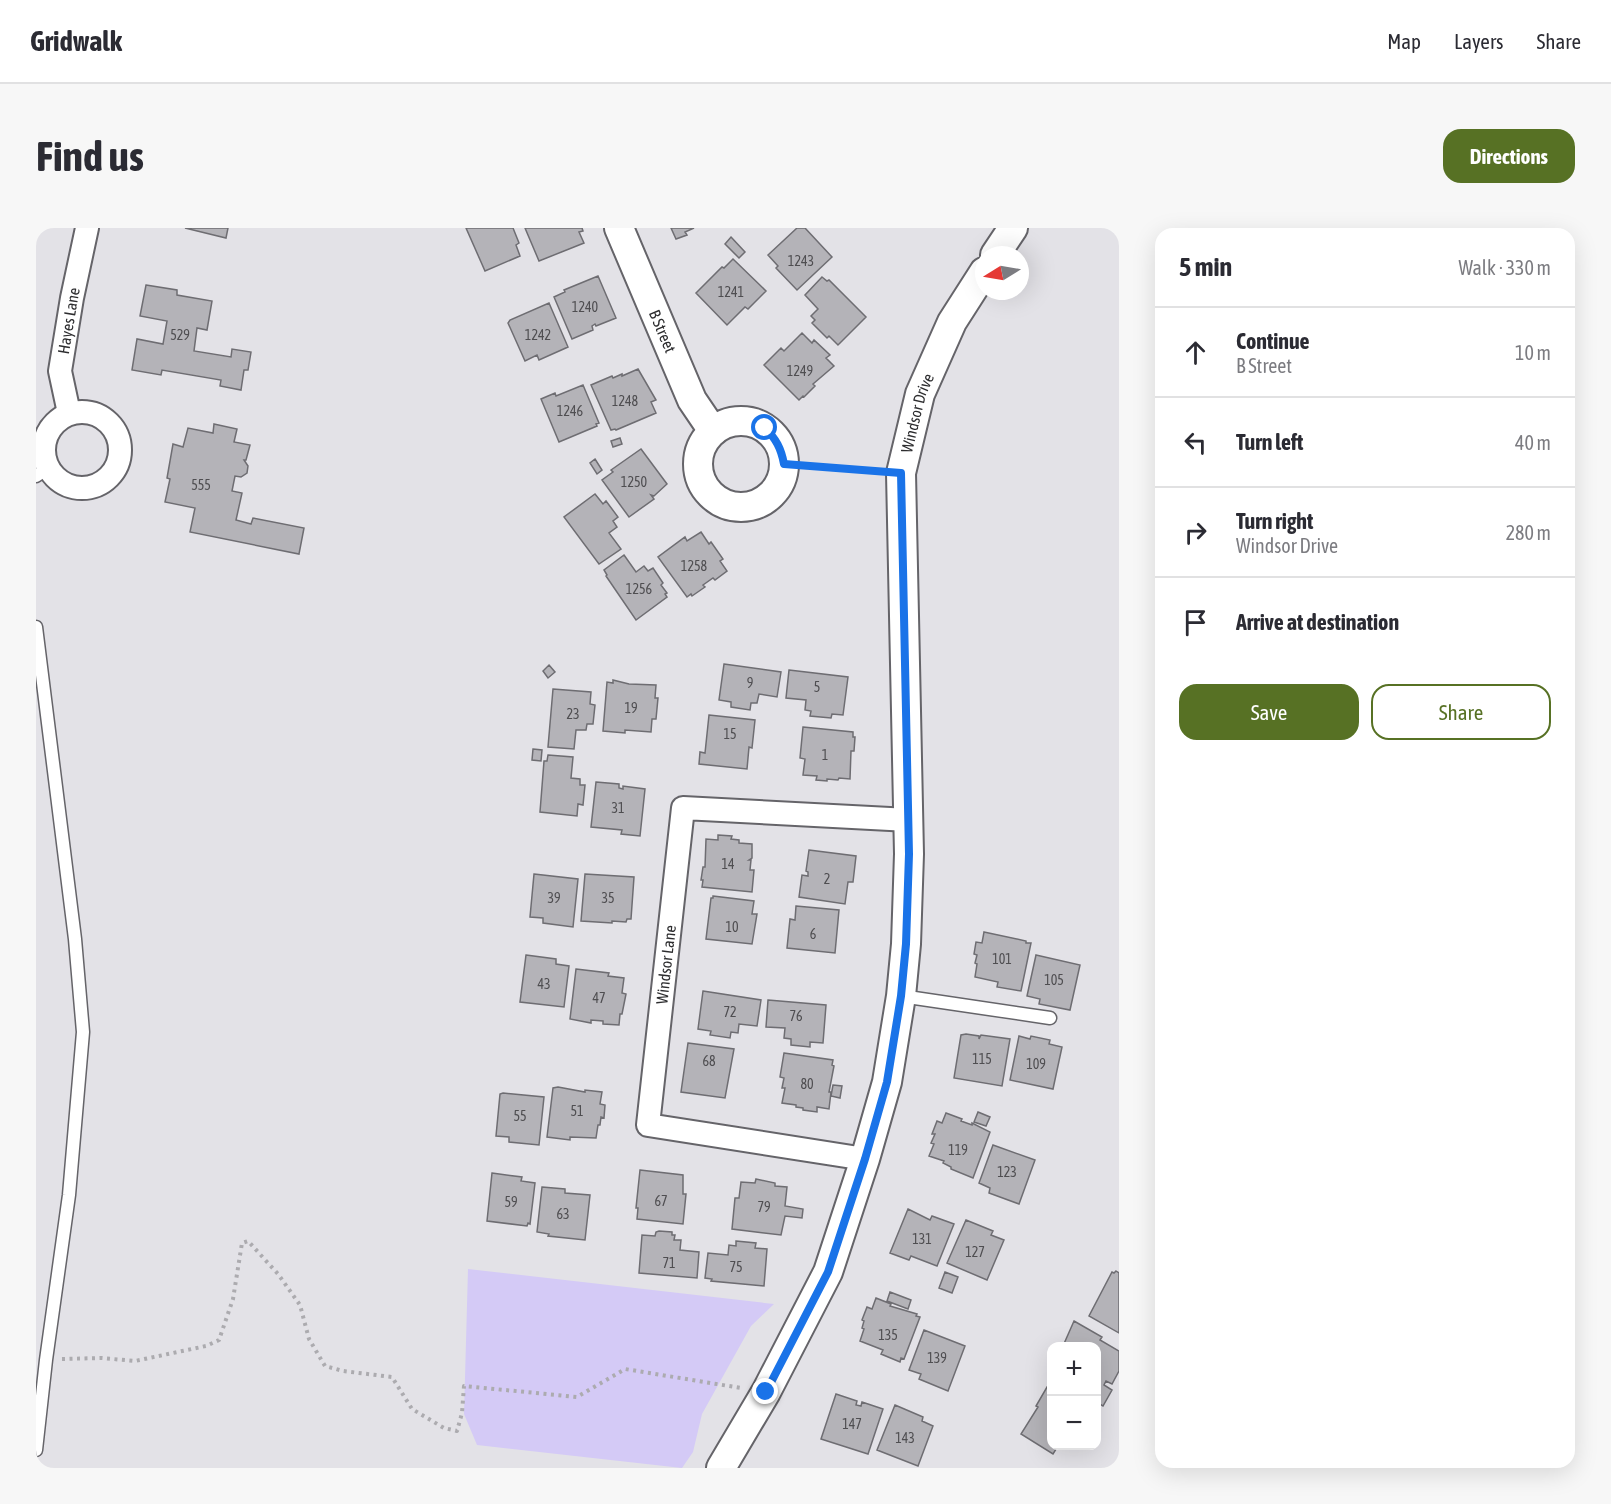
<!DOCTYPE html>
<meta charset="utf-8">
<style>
:root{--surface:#fff;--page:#f7f7f7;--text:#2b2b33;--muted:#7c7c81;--line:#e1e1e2;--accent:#577124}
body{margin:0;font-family:"Asap Condensed",sans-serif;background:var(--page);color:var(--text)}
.controls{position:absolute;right:18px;bottom:18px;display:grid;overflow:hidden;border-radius:12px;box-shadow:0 6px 24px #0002}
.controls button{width:54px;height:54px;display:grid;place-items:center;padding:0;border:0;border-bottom:2px solid var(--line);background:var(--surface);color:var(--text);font:30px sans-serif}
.compass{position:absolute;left:939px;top:18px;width:54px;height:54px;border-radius:50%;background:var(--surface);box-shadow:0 6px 24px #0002;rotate:259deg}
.stop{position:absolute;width:18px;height:18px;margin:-14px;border:4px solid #1a73e8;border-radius:50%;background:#fff}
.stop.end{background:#1a73e8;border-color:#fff;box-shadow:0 2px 6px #0008}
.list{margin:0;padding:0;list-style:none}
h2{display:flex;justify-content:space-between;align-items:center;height:78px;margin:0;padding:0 24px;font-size:26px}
h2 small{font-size:20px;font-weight:400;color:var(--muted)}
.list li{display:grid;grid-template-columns:39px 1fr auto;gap:18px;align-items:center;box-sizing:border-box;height:90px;padding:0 24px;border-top:2px solid var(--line)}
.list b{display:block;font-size:22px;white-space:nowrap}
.list p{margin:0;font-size:20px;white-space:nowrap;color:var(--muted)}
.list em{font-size:20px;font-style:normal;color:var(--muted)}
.actions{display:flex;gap:12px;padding:18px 24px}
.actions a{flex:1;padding:14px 0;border:2px solid var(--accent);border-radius:18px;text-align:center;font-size:21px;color:var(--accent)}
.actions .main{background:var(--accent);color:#fff}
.icon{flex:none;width:33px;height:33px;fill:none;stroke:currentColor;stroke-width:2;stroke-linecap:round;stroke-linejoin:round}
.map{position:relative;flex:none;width:1083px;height:1240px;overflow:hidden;border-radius:18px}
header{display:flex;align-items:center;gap:36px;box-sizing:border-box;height:84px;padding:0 30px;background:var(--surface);border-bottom:2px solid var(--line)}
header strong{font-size:28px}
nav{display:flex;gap:33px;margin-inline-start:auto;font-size:21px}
.intro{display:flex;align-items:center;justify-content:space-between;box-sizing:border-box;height:144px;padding:0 36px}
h1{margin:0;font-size:42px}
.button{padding:15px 27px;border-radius:18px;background:var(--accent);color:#fff;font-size:21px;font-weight:700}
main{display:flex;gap:36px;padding:0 36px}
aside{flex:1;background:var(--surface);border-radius:18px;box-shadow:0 6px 24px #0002}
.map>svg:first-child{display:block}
.park{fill:#d4caf6}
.building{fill:#b4b3b8;stroke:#6e6d72;stroke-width:1.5}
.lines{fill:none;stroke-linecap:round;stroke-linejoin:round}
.service-casing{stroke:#656469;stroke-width:15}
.minor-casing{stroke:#656469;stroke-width:26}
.tertiary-casing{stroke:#656469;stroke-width:32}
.path{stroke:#acabaf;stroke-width:4;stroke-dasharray:3 4.5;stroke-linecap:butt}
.service{stroke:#fff;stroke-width:12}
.minor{stroke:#fff;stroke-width:22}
.tertiary{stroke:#fff;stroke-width:28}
.route{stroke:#1a73e8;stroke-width:8}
.labels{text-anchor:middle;stroke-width:5;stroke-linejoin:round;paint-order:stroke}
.number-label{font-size:14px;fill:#4f4e51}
.street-label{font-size:16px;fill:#2d2d2f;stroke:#e3e2e7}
</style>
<header>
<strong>Gridwalk</strong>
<nav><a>Map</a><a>Layers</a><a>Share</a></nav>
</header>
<div class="intro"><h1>Find us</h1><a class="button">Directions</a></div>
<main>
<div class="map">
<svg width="1083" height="1240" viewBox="0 0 1083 1240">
<rect width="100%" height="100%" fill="#e3e2e7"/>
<path class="park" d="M432 1041 738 1076 715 1098 666 1186 657 1224 646 1240 441 1217 428 1186Z"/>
<path class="building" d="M149 0H192L190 10Z
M430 0H477L483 15 480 17 484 28 449 43Z
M489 0H546L547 3 543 4 548 15 503 33Z
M635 0H658L649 4 651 7 640 11Z
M761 0H769L796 29 761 62 740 40 742 38 732 27Z
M695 9 709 24 703 30 689 16Z
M697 31 730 63 712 81 709 79 691 97 660 65 686 39 688 40Z
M562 48 580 90 560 98 559 96 556 98 557 102 536 111 518 69 529 64 528 62Z
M786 49 791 53 793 52 830 89 802 117 793 108 791 110 776 95 779 92 775 88 782 81 769 67Z
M110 57 141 62V67L176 73 171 102 161 100 158 123 195 129 196 121 215 124 212 142H208L205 162 184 158 185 152 126 142 125 147 96 142 101 111 127 116 131 93 104 88Z
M513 75 532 119 503 132 501 127 489 133 472 95 474 92Z
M766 105 776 115 778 112 794 127 790 130 798 138 777 156 779 158 768 169 767 168 763 172 728 137 745 120 748 123Z
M602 141 620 172 615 174 620 185 580 202 579 201 575 202 555 157 576 148 577 150 586 146V148Z
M547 157 563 195 560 196 561 198 523 214 505 171 519 165 520 168Z
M178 196 201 201 198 214 214 217 210 232H208L212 238 211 245 205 249 199 248 196 263 206 265 200 292 215 296 217 290 268 300 263 326 154 304 159 280 129 274 134 251 131 250 137 216 147 219 152 200 177 205Z
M584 210 586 216 577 219 575 213Z
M605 221 631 256 618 268 615 267 618 271 593 289 566 252 577 244 575 242Z
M559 231 566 242 561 246 554 235Z
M559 266 567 276 570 273 582 289 577 293 581 299 573 305 585 321 563 336 528 289Z
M665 304 673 316 675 314 687 331 684 333 691 343 679 352 677 350 667 357 669 359 656 368 655 366 651 369 622 329 649 309 651 313Z
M588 327 600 344 608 338 612 343 617 340 627 355 625 357 631 365 629 366 631 369 600 392 570 348 571 347 568 342Z
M688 436 745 444 741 469 723 466 721 475H715L714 482 695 479V474L683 472Z
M513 437 519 444 512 450 507 443Z
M753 442 812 449 807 487 796 486 795 490 774 488 775 483 769 482 770 472 750 470Z
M577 452 593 456 620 457 619 470H622L620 491H616L615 504 589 502V505L567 503 571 454 577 455Z
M517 461 555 464 554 476 559 477 557 496H551L550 502H540L538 521 512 519Z
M673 487 719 492 716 520 713 519 711 541 663 536 664 524 669 525Z
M767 499 817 504V509H819L818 523H815L814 551 803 550 802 552 791 551V553L780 552 781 548 767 547 769 531 764 530Z
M497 521 506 522 505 533 496 532Z
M512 527 537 529 535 550 544 551V557H549L547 577 542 576 541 588 504 584 508 533H511Z
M560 554 583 556V560L587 561V558L609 561 604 608 585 606 586 602 555 599Z
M682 607 696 608 695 611 703 612V615L716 616V630L713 632H715L714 642H718L716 664 666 659 667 652H665L667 639H669L670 611 682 612Z
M773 622 820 628 817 654H812L809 676 763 669 766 647 772 648V644L770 643Z
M498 646 542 651 537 699 507 695V690L494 689Z
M549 646 598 649 595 691H591L590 694 576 693V695L545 693Z
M677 668 718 673 716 686H721L716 716 670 711 675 670H677Z
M760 678 803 682 799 725 751 720 754 691 759 692Z
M948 704 990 713V715H995L985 763 961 759 962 754 939 749 941 736 939 735 941 727 938 726 940 714 946 715Z
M490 727 520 731V736L533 738 528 779 484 774Z
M1000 727 1044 737 1034 782 1003 776 1004 771 991 768Z
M540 741 573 745 572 748 588 750 586 765 590 766 586 786H584L583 797 567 796V793L555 792V795L534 791Z
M667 763 725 772 721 798 703 796 702 805 695 804 694 810 674 807 675 803 662 801Z
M732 772 790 777 787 815 774 814V819L755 817V811L748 810 749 800 730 799Z
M930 806 943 808V811L945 807 974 811 966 858 918 850 925 807Z
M983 808 994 811 995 808 1014 812 1013 816 1026 819 1017 861 974 852Z
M652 815 698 821 689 870 645 864Z
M748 825 797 832 796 837 798 838 793 864H795L793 881 781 879V884L767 882V880L760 879V877L746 875 749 860H746L748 850 744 849Z
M797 857 806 858 804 870 795 868Z
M522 859 549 864V862L566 864 564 876 569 877 568 890 565 889 564 897H562L560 910 534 909V912L511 909 517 860Z
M467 865 508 869 503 917 473 914V909L460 908 464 866Z
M942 884 954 889 950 898 938 894Z
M910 885 926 891 925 893 936 897V895L954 904 937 950 915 941V939L907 935 908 933 893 928 898 916 895 915 899 906H896L901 893 906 895Z
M957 917 999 932 983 976 953 965 954 960 943 955Z
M604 942 647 947V966H650L647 996 601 991 602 980H600Z
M456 945 486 949 485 953 499 955 494 996 492 995 491 998 451 993Z
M720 951 739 955V958L751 959 749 978 767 981 766 990 749 988 745 1007 696 1001 699 970H703L705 954 719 955Z
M506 959 529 961V965L554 967 549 1012 512 1008 513 1006 501 1004Z
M872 981 894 992 896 988 918 996 901 1038 875 1028 873 1032 854 1025Z
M930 992 957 1003 955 1007 968 1012 951 1052 911 1035Z
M623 1003 636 1004V1007H639L638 1012H645L644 1022 663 1024 661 1050 603 1045 606 1007 619 1008 620 1004Z
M700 1013 720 1015 719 1020 731 1021 728 1058 675 1053 676 1051 669 1050 672 1025 692 1027 693 1017 700 1018Z
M1080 1043 1083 1045V1105L1053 1088 1076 1044 1078 1045Z
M909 1044 922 1049 916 1065 903 1060Z
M854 1064 875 1072 872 1081 851 1073Z
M840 1070 855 1076 854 1078 881 1086 880 1088 884 1089 868 1131 865 1130 864 1134 845 1126 847 1122 824 1113 828 1101 826 1100 828 1093 826 1092 831 1079 836 1081Z
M1038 1093 1066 1109 1064 1112 1083 1123V1143L1076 1156 1070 1153 1068 1157 1076 1162 1067 1178 1060 1174V1118H1027Z
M888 1102 929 1118 912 1163 883 1151 885 1146 873 1142Z
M1011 1159 1016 1162V1218H1022L1017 1226 985 1206 1002 1179 1000 1178Z
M800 1166 821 1173 820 1177 825 1178 826 1174 847 1181 832 1226 785 1211Z
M859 1177 887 1189 886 1193 897 1198 882 1238 841 1222Z"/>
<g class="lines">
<defs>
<path id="service" d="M0 248 12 240
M0 399 39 711 47 804 33 967 10 1132 0 1222
M865 768 1014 790"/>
<g id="minor">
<circle cx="46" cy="222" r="38"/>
<path id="s1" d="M33 185 24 143 36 70 51 0"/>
<path id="s2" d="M829 931 612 897 647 580 873 592"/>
</g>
<g id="tertiary">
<path id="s3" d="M583 0 656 172 677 203"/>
<path d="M959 27 977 0"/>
<circle cx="705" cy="236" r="43"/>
<path id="s4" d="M685 1240 730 1164 792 1044 829 931 851 854 865 768 870 716 873 626 865 245 884 166 916 94 948 44"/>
</g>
</defs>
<use href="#service" class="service-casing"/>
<use href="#minor" class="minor-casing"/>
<use href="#tertiary" class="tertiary-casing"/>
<path class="path" d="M748 236 843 243
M26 1131 66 1130 99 1133 170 1118 183 1112 197 1071 206 1015 212 1013 242 1046 264 1077 273 1111 289 1138 307 1143 356 1149 376 1181 408 1200 421 1203 426 1185 428 1158 541 1169 589 1141 705 1160"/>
<use href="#service" class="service"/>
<use href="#minor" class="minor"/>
<use href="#tertiary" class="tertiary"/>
</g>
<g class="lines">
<path class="route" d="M729 200C740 211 745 220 748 236L865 245 873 626 870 716 865 768 851 854 829 931 792 1044 730 1164"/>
</g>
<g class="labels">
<g class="number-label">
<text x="765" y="38">1243</text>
<text x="695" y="69">1241</text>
<text x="549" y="84">1240</text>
<text x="144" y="112">529</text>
<text x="502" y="112">1242</text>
<text x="764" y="148">1249</text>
<text x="589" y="178">1248</text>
<text x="534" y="188">1246</text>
<text x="598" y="259">1250</text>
<text x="165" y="262">555</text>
<text x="658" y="343">1258</text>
<text x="603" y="366">1256</text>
<text x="714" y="460">9</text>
<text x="781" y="464">5</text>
<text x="595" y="485">19</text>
<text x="537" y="491">23</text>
<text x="694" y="511">15</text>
<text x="789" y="532">1</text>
<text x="582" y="585">31</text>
<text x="692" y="641">14</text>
<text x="791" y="656">2</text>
<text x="518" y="675">39</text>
<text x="572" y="675">35</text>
<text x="696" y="704">10</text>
<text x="777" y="711">6</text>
<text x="966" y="736">101</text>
<text x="1018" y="757">105</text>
<text x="508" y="761">43</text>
<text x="563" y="775">47</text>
<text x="694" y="789">72</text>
<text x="760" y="793">76</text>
<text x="946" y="836">115</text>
<text x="673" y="838">68</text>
<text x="1000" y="841">109</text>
<text x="771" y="861">80</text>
<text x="541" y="888">51</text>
<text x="484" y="893">55</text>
<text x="922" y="927">119</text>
<text x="971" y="949">123</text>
<text x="625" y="978">67</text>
<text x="475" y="979">59</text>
<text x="728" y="984">79</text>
<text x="527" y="991">63</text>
<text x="886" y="1016">131</text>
<text x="939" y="1029">127</text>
<text x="633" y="1040">71</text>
<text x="700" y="1044">75</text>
<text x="852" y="1112">135</text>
<text x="901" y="1135">139</text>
<text x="816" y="1201">147</text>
<text x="869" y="1215">143</text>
</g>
<g class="street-label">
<text dy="6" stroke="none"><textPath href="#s1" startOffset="94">Hayes Lane</textPath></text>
<text dy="6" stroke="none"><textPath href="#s3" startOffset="112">B Street</textPath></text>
<text dy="6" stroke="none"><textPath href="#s4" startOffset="1095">Windsor Drive</textPath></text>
<text dy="6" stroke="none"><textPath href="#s2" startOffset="381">Windsor Lane</textPath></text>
</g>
</g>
</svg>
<div class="controls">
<button>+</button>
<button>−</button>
</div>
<svg class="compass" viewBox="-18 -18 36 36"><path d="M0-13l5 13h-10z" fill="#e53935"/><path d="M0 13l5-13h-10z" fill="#7c7c81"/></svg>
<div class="stop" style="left:729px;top:200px"></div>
<div class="stop end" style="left:730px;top:1164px"></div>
</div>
<aside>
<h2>5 min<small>Walk · 330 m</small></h2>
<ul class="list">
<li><svg class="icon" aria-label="ahead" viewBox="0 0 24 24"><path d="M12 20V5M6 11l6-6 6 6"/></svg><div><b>Continue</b><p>B Street</p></div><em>10 m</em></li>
<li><svg class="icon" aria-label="left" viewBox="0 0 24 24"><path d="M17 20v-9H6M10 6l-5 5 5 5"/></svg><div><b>Turn left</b></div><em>40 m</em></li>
<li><svg class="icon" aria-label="right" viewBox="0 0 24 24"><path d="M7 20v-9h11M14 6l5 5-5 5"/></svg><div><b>Turn right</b><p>Windsor Drive</p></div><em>280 m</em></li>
<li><svg class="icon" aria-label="arrive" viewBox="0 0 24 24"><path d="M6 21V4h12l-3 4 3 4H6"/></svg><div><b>Arrive at destination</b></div></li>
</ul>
<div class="actions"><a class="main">Save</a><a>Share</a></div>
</aside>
</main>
